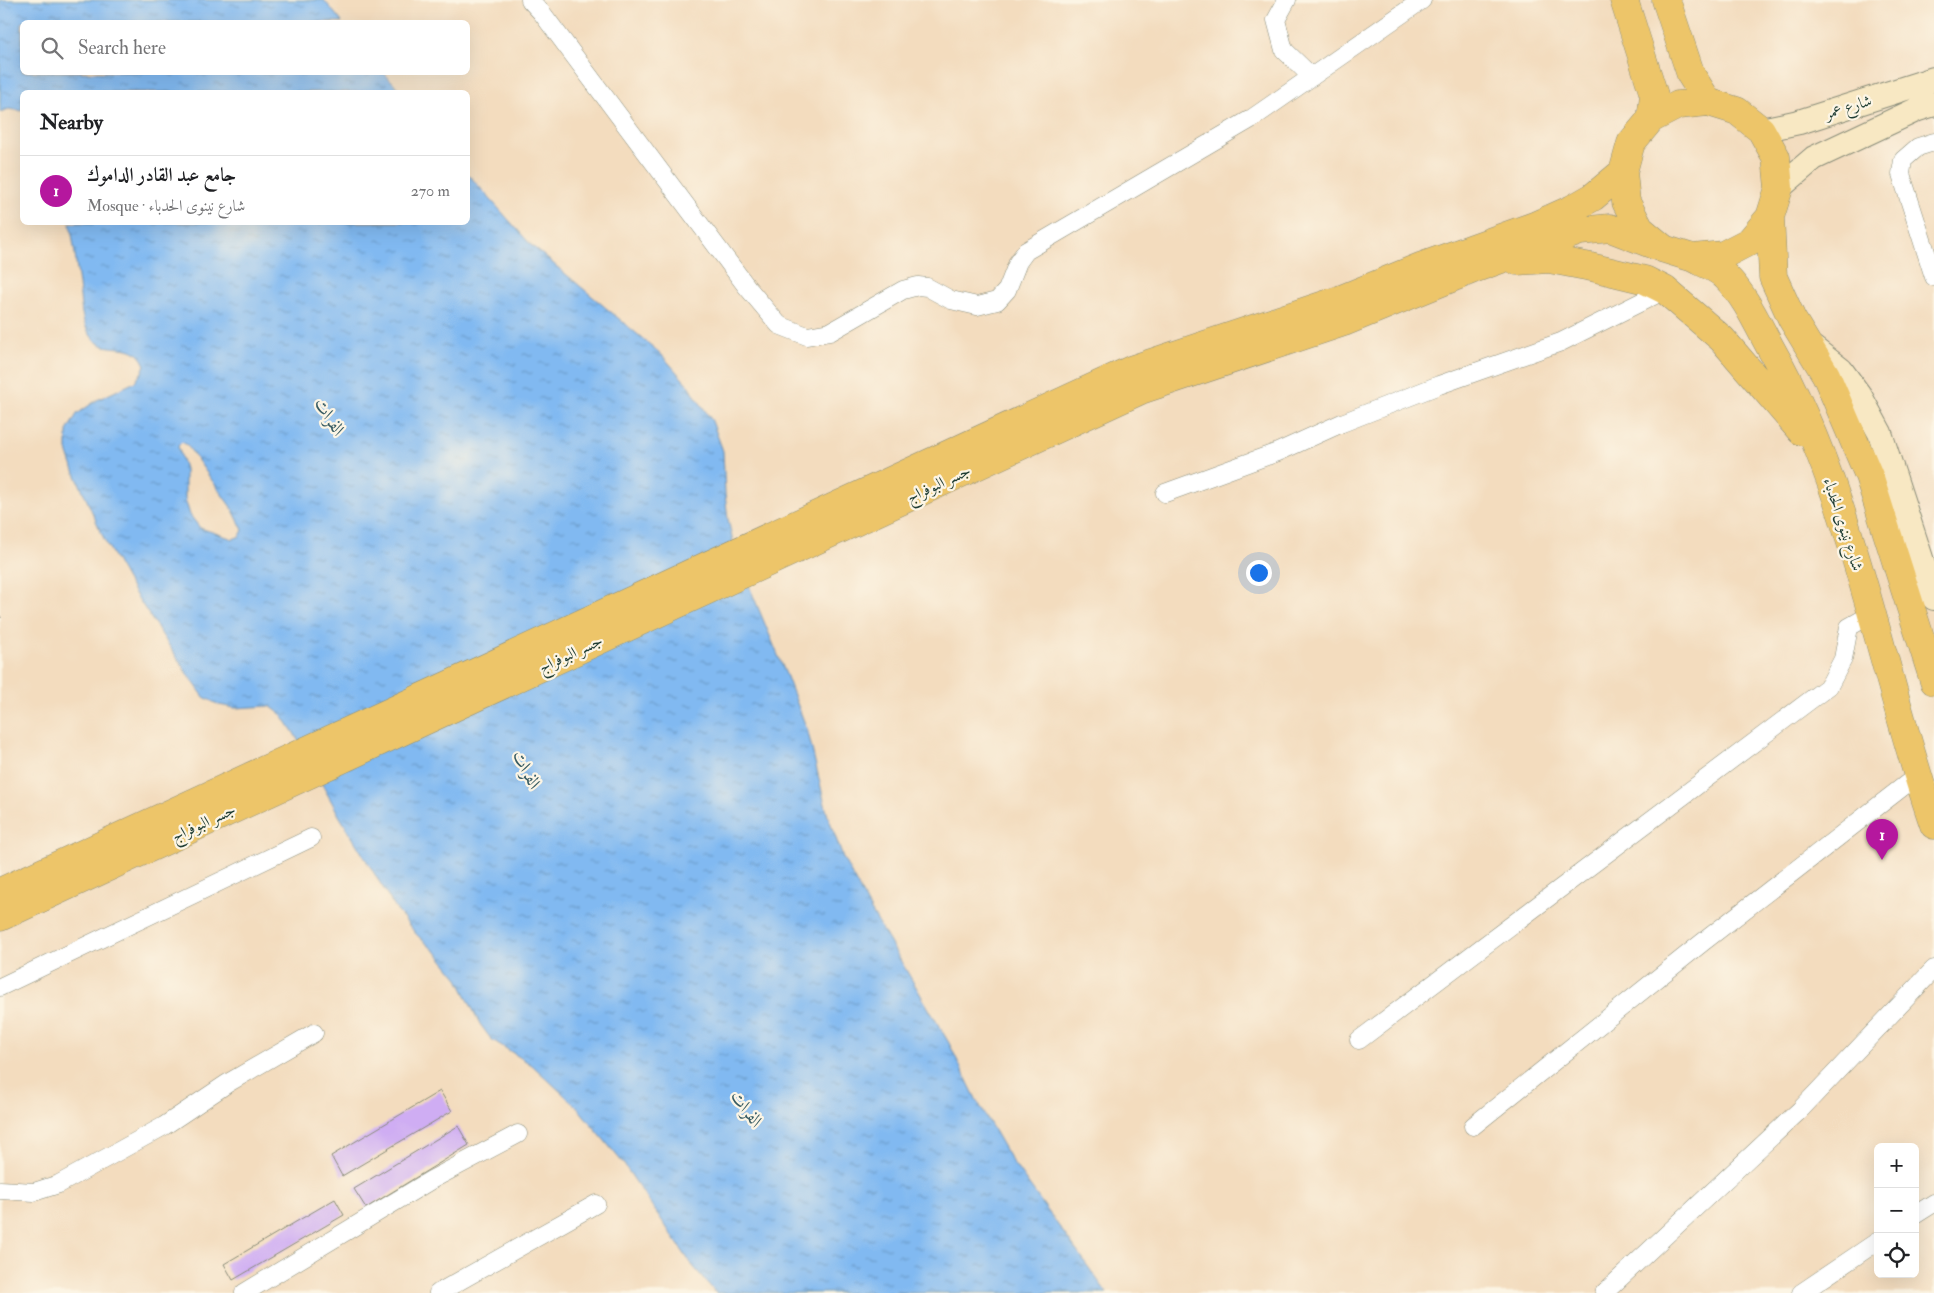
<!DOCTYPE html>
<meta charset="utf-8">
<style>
:root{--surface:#fff;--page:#f6f6f6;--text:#202124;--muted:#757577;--line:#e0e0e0;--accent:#b5179e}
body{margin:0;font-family:"IM FELL Double Pica",Amiri,serif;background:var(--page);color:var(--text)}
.controls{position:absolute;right:15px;bottom:15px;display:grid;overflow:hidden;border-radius:8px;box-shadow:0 5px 20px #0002}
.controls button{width:45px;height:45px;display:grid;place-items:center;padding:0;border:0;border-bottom:1px solid var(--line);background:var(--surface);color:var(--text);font:25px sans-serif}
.you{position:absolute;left:1258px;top:572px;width:18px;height:18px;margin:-12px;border:4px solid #fff;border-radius:50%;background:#1a73e8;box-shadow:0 0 0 8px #1a73e833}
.badge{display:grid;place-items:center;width:32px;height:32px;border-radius:50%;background:var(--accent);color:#fff;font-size:16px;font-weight:700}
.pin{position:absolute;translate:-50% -41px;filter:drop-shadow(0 1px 2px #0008)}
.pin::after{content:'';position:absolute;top:26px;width:18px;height:15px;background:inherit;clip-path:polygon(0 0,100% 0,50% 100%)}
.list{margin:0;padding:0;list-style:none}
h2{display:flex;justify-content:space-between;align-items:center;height:65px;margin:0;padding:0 20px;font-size:21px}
h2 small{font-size:16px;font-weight:400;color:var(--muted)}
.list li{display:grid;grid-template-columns:32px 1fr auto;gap:15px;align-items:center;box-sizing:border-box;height:70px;padding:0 20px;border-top:1px solid var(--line)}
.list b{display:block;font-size:19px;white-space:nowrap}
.list p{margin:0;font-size:16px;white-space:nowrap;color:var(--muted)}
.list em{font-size:16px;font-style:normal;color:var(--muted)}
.icon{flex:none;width:28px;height:28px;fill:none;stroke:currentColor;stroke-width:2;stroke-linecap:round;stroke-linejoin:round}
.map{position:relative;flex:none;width:1934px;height:1293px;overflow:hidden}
.search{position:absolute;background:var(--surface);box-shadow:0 5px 20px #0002;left:20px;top:20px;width:450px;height:55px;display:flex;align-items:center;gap:12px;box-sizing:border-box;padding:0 18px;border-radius:8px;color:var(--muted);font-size:19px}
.panel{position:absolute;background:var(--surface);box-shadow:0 5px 20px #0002;left:20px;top:90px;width:450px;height:135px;border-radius:8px}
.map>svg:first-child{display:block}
.water{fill:url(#water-ripples);stroke:#507b92;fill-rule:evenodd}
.building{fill:#cfadf3}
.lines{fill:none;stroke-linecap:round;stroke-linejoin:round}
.street-casing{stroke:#898c79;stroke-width:19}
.secondary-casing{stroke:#898c79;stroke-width:26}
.primary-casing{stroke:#898c79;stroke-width:29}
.path{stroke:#898c79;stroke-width:3;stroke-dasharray:1 4;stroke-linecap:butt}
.street{stroke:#fff;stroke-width:18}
.secondary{stroke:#f8e8c3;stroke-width:24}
.primary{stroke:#edc569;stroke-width:28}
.labels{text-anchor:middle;stroke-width:4.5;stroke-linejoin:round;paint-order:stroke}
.street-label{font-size:16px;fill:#1f3d34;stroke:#fcf5e5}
.water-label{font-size:18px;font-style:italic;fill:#385c63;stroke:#fcf5e5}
</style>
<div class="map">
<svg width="1934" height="1293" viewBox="0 0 1934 1293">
<defs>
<pattern id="water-ripples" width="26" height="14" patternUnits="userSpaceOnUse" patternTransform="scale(1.25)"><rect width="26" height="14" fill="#81b9f1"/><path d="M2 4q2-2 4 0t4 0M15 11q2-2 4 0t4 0" fill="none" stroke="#6998c4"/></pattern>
</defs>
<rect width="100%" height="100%" fill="#fcf5e5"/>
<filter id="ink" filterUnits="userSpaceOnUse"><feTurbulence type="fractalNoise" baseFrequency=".02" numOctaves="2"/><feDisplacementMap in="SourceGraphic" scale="10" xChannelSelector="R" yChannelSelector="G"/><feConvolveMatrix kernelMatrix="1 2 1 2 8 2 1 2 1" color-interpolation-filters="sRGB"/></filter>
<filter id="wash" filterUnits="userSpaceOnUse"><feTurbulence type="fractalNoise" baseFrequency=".0096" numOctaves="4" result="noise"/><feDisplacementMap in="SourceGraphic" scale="20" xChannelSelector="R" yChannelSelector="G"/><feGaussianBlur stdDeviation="1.12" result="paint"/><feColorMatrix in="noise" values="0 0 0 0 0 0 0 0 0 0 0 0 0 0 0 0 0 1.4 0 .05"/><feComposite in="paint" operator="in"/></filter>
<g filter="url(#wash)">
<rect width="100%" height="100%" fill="#f3dcbe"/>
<path class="water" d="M0 0H324L342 22H22V72L384 73 402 92H22V111L9 109 0 112Z
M468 174 531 245 661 354 688 385 712 421 723 451 725 494 728 519 735 552 787 677 808 732 827 813 843 858 869 907 949 1043 976 1099 1011 1160 1107 1293H716L692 1265 623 1163 577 1107 532 1065 491 1039 480 1024 457 977 438 954 417 935 396 909 340 817 294 733 282 715 270 706 235 708 219 705 204 697 187 673 134 592 105 541 74 471 67 450V431L77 414 97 400 135 382 142 372 145 365C133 336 106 358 91 336 80 321 81 302 79 284 76 264 74 243 70 223L468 222ZM182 442 187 445 233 510 243 530 240 536 233 539 200 528 190 515 185 499V469L178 446Z"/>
<g id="blocks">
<path class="building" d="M440 1091 452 1111 342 1176 331 1156Z
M458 1126 469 1145 366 1208 354 1189Z
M335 1199 344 1215 233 1280 224 1264Z"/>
</g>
</g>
<g filter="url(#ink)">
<use href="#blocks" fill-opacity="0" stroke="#898c79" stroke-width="1"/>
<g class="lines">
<defs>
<path id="street" d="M530 0 542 13 747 287 779 325 807 336 830 332 903 290 918 286 927 287 951 300 977 306 997 301 1007 290 1018 262 1026 251 1251 119 1422 0
M1287 0 1276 20 1284 50 1312 77
M1934 142 1918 147 1903 160 1901 174 1934 277
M1165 493 1278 452 1342 423 1439 385 1561 342 1665 290
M0 987 311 838
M1359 1040 1829 686 1843 659 1849 627 1872 614
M1473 1126 1703 942 1918 775
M0 1190 34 1192 59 1184 164 1126 228 1083 314 1033
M1915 1215 1934 1203
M244 1293 431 1180 518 1134
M438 1293 596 1204
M1604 1293 1800 1110 1934 969
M1801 1293 1878 1241"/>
<path id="secondary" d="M1761 130 1799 122 1934 79
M1779 188 1814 158 1918 109 1934 104
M1813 348 1841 370 1860 396 1880 433 1934 598"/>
<path id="primary" d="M1624 0 1654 95 1651 119
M1666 0 1691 75 1708 102
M1770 217 1750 241 1723 255 1693 258 1664 249 1640 229 1626 202 1623 172 1631 143 1651 119 1678 105 1708 102 1737 111 1761 130 1776 157 1779 188 1770 217 1773 277 1792 319 1826 375 1869 476 1934 681
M1693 258C1703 263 1718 268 1726 277 1745 296 1757 323 1770 347 1854 495 1879 666 1934 825
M1517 261 1549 259 1591 267 1645 280 1665 290 1722 339 1801 431
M0 892 1133 369 1339 300 1420 267 1534 226 1572 209 1593 197 1623 172
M0 917 1141 390 1344 322 1476 268 1580 231 1610 228 1664 249"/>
</defs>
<use href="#street" class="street-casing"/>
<use href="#secondary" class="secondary-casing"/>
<use href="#primary" class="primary-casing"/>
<path class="path" d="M0 617 3 615"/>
<use href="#street" class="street"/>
<use href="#secondary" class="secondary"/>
<use href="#primary" class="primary"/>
</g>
</g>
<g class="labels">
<g class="street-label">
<text transform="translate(1848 106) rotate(-17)" y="6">شارع عمر</text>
<text transform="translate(938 483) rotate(-25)" y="6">جسر البوفراج</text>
<text transform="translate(1844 524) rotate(72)" y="6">شارع نينوى الحدباء</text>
<text transform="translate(570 653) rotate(-25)" y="6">جسر البوفراج</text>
<text transform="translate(203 822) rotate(-25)" y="6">جسر البوفراج</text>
</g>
<g class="water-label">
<text transform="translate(330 417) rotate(57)" y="6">الفرات</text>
<text transform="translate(527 770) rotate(62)" y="6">الفرات</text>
<text transform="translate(747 1109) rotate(53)" y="6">الفرات</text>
</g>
</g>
</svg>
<div class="controls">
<button>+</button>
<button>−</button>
<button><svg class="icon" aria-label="locate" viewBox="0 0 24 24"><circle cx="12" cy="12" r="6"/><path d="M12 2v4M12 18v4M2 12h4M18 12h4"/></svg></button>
</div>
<div class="you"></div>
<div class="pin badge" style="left:1882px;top:860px">1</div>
<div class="search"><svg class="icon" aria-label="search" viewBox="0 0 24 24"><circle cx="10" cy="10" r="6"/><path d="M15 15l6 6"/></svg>Search here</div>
<section class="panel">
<h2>Nearby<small></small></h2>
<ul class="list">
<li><span class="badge">1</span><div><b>جامع عبد القادر الداموك</b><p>Mosque · شارع نينوى الحدباء</p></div><em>270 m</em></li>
</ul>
</section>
</div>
